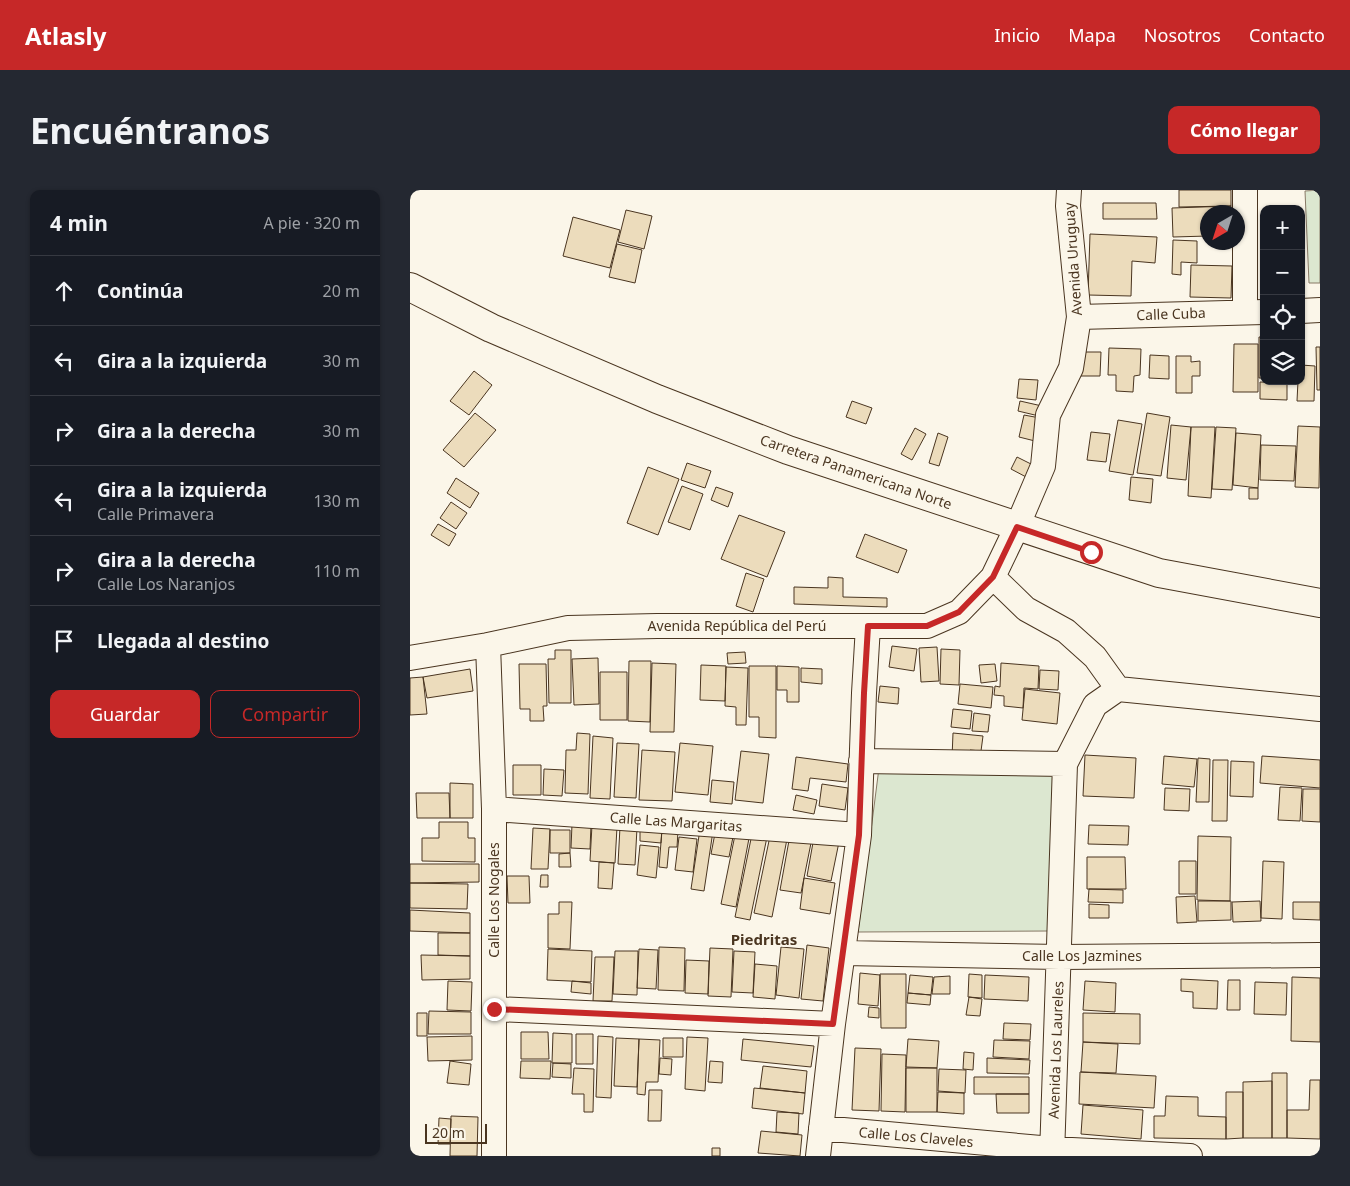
<!DOCTYPE html>
<html lang="es">
<meta charset="utf-8">
<style>
:root{--surface:#171b24;--page:#242831;--text:#f1f3f6;--muted:#9ea1a6;--line:#363941;--accent:#c62828}
body{margin:0;font-family:"Noto Sans",sans-serif;background:var(--page);color:var(--text)}
.controls{position:absolute;right:15px;top:15px;display:grid;overflow:hidden;border-radius:10px;box-shadow:0 1px 4px #0004}
.controls button{width:45px;height:45px;display:grid;place-items:center;padding:0;border:0;border-bottom:1px solid var(--line);background:var(--surface);color:var(--text);font:25px sans-serif}
.compass{position:absolute;left:790px;top:15px;width:45px;height:45px;border-radius:50%;background:var(--surface);box-shadow:0 1px 4px #0004;rotate:219deg}
.scale{position:absolute;left:15px;bottom:12px;width:62px;box-sizing:border-box;padding-left:5px;border:2px solid #4a3520;border-top:0;font-size:14px;line-height:18px;white-space:nowrap;color:#4a3520;-webkit-text-stroke:4px #fbf6e9;paint-order:stroke}
.stop{position:absolute;width:15px;height:15px;margin:-11px;border:4px solid #c62828;border-radius:50%;background:#fff}
.stop.end{background:#c62828;border-color:#fff;box-shadow:0 1px 5px #0008}
.list{margin:0;padding:0;list-style:none}
h2{display:flex;justify-content:space-between;align-items:center;height:65px;margin:0;padding:0 20px;font-size:21px}
h2 small{font-size:16px;font-weight:400;color:var(--muted)}
.list li{display:grid;grid-template-columns:32px 1fr auto;gap:15px;align-items:center;box-sizing:border-box;height:70px;padding:0 20px;border-top:1px solid var(--line)}
.list b{display:block;font-size:19px;white-space:nowrap}
.list p{margin:0;font-size:16px;white-space:nowrap;color:var(--muted)}
.list em{font-size:16px;font-style:normal;color:var(--muted)}
.actions{display:flex;gap:10px;padding:15px 20px}
.actions a{flex:1;padding:11px 0;border:1px solid var(--accent);border-radius:10px;text-align:center;font-size:18px;color:var(--accent)}
.actions .main{background:var(--accent);color:#fff}
.icon{flex:none;width:28px;height:28px;fill:none;stroke:currentColor;stroke-width:2;stroke-linecap:round;stroke-linejoin:round}
.map{position:relative;flex:none;width:910px;height:966px;overflow:hidden;border-radius:10px}
header{display:flex;align-items:center;gap:30px;box-sizing:border-box;height:70px;padding:0 25px;background:var(--accent);color:#fff}
header strong{font-size:24px}
nav{display:flex;gap:28px;margin-inline-start:auto;font-size:18px}
.intro{display:flex;align-items:center;justify-content:space-between;box-sizing:border-box;height:120px;padding:0 30px}
h1{margin:0;font-size:35px}
.button{padding:12px 22px;border-radius:10px;background:var(--accent);color:#fff;font-size:18px;font-weight:700}
main{display:flex;gap:30px;padding:0 30px}
aside{flex:1;background:var(--surface);border-radius:10px;box-shadow:0 1px 4px #0004}
.map>svg:first-child{display:block}
.green{fill:#dce7d0;stroke:#887966}
.building{fill:#ecdcbc;stroke:#4a3520}
.lines{fill:none;stroke-linecap:round;stroke-linejoin:round}
.minor-casing{stroke:#4a3520;stroke-width:26}
.major-casing{stroke:#4a3520;stroke-width:30}
.minor{stroke:#fbf6e9;stroke-width:24}
.major{stroke:#fbf6e9;stroke-width:28}
.route{stroke:#c62828;stroke-width:6}
.labels{text-anchor:middle;stroke-width:4;stroke-linejoin:round;paint-order:stroke}
.street-label{font-size:14px;fill:#4a3520;stroke:#fbf6e9}
.neighbourhood-label{font-size:15px;font-weight:bold;fill:#4a3520;stroke:#fbf6e9}
</style>
<header>
<strong>Atlasly</strong>
<nav><a>Inicio</a><a>Mapa</a><a>Nosotros</a><a>Contacto</a></nav>
</header>
<div class="intro"><h1>Encuéntranos</h1><a class="button">Cómo llegar</a></div>
<main>
<aside>
<h2>4 min<small>A pie · 320 m</small></h2>
<ul class="list">
<li><svg class="icon" aria-label="ahead" viewBox="0 0 24 24"><path d="M12 20V5M6 11l6-6 6 6"/></svg><div><b>Continúa</b></div><em>20 m</em></li>
<li><svg class="icon" aria-label="left" viewBox="0 0 24 24"><path d="M17 20v-9H6M10 6l-5 5 5 5"/></svg><div><b>Gira a la izquierda</b></div><em>30 m</em></li>
<li><svg class="icon" aria-label="right" viewBox="0 0 24 24"><path d="M7 20v-9h11M14 6l5 5-5 5"/></svg><div><b>Gira a la derecha</b></div><em>30 m</em></li>
<li><svg class="icon" aria-label="left" viewBox="0 0 24 24"><path d="M17 20v-9H6M10 6l-5 5 5 5"/></svg><div><b>Gira a la izquierda</b><p>Calle Primavera</p></div><em>130 m</em></li>
<li><svg class="icon" aria-label="right" viewBox="0 0 24 24"><path d="M7 20v-9h11M14 6l5 5-5 5"/></svg><div><b>Gira a la derecha</b><p>Calle Los Naranjos</p></div><em>110 m</em></li>
<li><svg class="icon" aria-label="arrive" viewBox="0 0 24 24"><path d="M6 21V4h12l-3 4 3 4H6"/></svg><div><b>Llegada al destino</b></div></li>
</ul>
<div class="actions"><a class="main">Guardar</a><a>Compartir</a></div>
</aside>
<div class="map">
<svg width="910" height="966" viewBox="0 0 910 966">
<rect width="100%" height="100%" fill="#fbf6e9"/>
<path class="green" d="M910 0V93H899L895 1Z
M470 570 645 571 639 741 448 742Z"/>
<path class="building" d="M769 0H821V16L769 17Z
M693 13H746L747 29H693Z
M821 16V22H798V46L763 47 762 18Z
M216 20 242 26 234 59 208 52Z
M163 27 210 40 200 78 153 66Z
M680 44 747 47 745 73 722 71 721 106 678 105Z
M763 50 787 51V73L771 72V85L762 84Z
M207 54 232 60 225 93 199 87Z
M781 75 822 76 821 108 780 107Z
M849 147H854V188H849Z
M824 154H848V202H823Z
M906 157H910V200H907Z
M699 158 731 159 730 185 724 186 723 202 706 201V185H698Z
M667 162H691L690 186H666Z
M740 165 759 166V189L739 188Z
M766 166H781V172L790 171V186H782V203H766Z
M891 175 905 176 904 211H887L888 191H891Z
M64 181 82 195 59 225 40 211Z
M609 189 628 190 626 210 607 208Z
M850 192 877 193V210L850 209Z
M442 211 462 218 456 234 436 227Z
M610 211 632 216 629 226 608 221Z
M65 223 86 240 54 277 33 260Z
M737 223 760 227 751 286 727 283Z
M614 225 630 228 625 251 609 247Z
M708 230 732 234 723 285 699 281Z
M761 235 781 237 776 290 757 288Z
M888 236 910 237 909 298 885 297Z
M781 237H805L801 308 778 306Z
M806 237 826 238 822 300 802 299Z
M505 238 516 244 502 270 491 264Z
M681 242 700 244 696 272 677 270Z
M528 243 538 247 529 276 519 273Z
M826 243 851 245 848 298 823 295Z
M851 255 886 256 884 291 850 290Z
M607 267 625 276 618 288 601 279Z
M277 273 301 281 295 298 271 290Z
M238 277 269 289 248 345 217 333Z
M721 287 743 289 741 313 719 310Z
M46 288 69 303 60 318 37 303Z
M272 296 293 304 280 340 258 332Z
M306 297 323 303 318 317 301 310Z
M839 298H848V309H839Z
M41 312 57 323 46 339 30 328Z
M329 325 375 342 357 387 311 369Z
M28 334 46 344 39 356 21 345Z
M455 344 497 360 488 383 446 367Z
M336 383 354 389 343 422 326 416Z
M418 387 433 388V407L477 408V417L384 414V397L418 398Z
M482 456 507 459 504 481 479 477Z
M527 457 529 491 511 492 509 458Z
M531 459 550 460 549 495 530 494Z
M145 460H161V513H139L138 469H145Z
M335 462 336 473 318 474 317 463Z
M188 468 189 514 164 515 162 469Z
M219 471H241L240 532 218 531Z
M242 473 266 474 264 542H240Z
M591 473 629 476 628 499 614 498 613 518 594 516V506L584 505 585 496 590 497Z
M109 474H136L137 516H133L134 531H120V519H110Z
M585 474 587 491 571 493 569 475Z
M291 475 316 476 315 511 290 510Z
M339 476H366V548L349 547V527H339Z
M367 476 389 477V512H377V500H367Z
M316 477 338 478 336 535H326V517L315 516Z
M391 478 412 479V494L391 492Z
M60 479 63 501 17 508 13 487Z
M630 480 649 481 648 500 629 499Z
M190 482H217V530H190Z
M13 487 17 524 0 525V488Z
M550 494 583 497 581 518 548 514Z
M470 496 489 498 488 514 468 512Z
M615 499 650 503 647 534 612 530Z
M543 519 562 521 560 539 541 537Z
M564 523 580 525 578 542 562 541Z
M167 543 180 544 178 604 155 603 156 560H166Z
M543 543 573 546 571 561 560 560 559 569 542 568Z
M183 546 203 548 200 609 180 608Z
M207 553 229 554 226 608 204 607Z
M270 553 303 556 298 605 265 602Z
M232 560 265 562 262 611 229 610Z
M331 561 359 564 353 613 325 610Z
M675 565 726 568 724 608 673 606Z
M754 566 787 569 784 597 752 594Z
M852 566 910 570V598L850 593Z
M386 567 438 574 436 592 400 588 398 601 382 599Z
M788 568 800 569 799 612H786Z
M803 570H818L817 631H802Z
M821 571 844 572 843 607 820 606Z
M103 575H131V605H103Z
M134 579 154 580 152 606 133 605Z
M302 590 324 592 322 614 300 612Z
M40 593 63 594V628H40Z
M412 594 438 598 435 620 409 616Z
M870 597 892 598 890 631 868 630Z
M755 598 780 599 779 621 754 620Z
M893 599H910V632L892 631Z
M6 603H39L40 628H7Z
M386 605 407 610 404 624 383 620Z
M29 632H58V648H65V672L12 671V648H29Z
M162 634 181 635 180 659 161 658Z
M182 635 207 637 205 673 180 671Z
M679 635 719 636 718 655 678 654Z
M230 636 252 638 251 653 230 651Z
M210 637 227 638 225 675 208 674Z
M123 638 140 639 138 679H121Z
M306 638 324 642 319 667 301 664Z
M290 639 303 641 294 701 281 699Z
M140 640H160V663H140Z
M252 640 268 641 267 657H259L257 678 249 677Z
M326 640 340 643 326 717 311 714Z
M342 644 357 647 340 730 325 727Z
M380 645 402 648 391 703 370 700Z
M360 646 377 649 362 727 344 723Z
M788 646 821 647 820 711 787 710Z
M269 647 287 649 283 682 265 680Z
M404 647 429 652 421 691 397 686Z
M230 655 249 657 246 688 227 685Z
M160 663 161 677H149V664Z
M677 667H715L716 699H677Z
M769 671H786V704H769Z
M853 671 874 672 872 729 851 728Z
M189 672 204 673 202 699 188 698Z
M0 674H69V692L0 693Z
M131 685H138V697H130Z
M97 686H119L120 713H98Z
M394 688 425 693 420 724 390 719Z
M0 693 58 694 57 719 0 718Z
M679 699 713 700V713L678 712Z
M785 706 787 732 767 733 766 707Z
M788 711H821V730L788 731Z
M850 711 851 731 823 732 822 712Z
M149 712H162L160 759 138 758V724H149Z
M883 712H910V730L883 729Z
M679 714 699 715V728H679Z
M0 720 60 723V743L0 741Z
M28 743H60V766L28 765Z
M397 755 419 758 413 811 391 809Z
M249 757 275 758 274 801 248 800Z
M371 757 394 759 389 808 366 805Z
M300 758 323 759 321 807 298 806Z
M138 759 182 761 181 792 137 790Z
M229 759 248 760 246 799 227 798Z
M205 761H228L227 805 203 804Z
M324 761 345 762 343 803 322 802Z
M11 765 60 766V789L12 790Z
M185 767H204L202 811H183Z
M276 770 299 771 298 804 275 803Z
M345 774 367 776 365 809 343 807Z
M450 783 470 785 468 816 448 814Z
M470 784H496V838H471Z
M559 784 572 785V808L558 807Z
M500 785 523 787 521 805 498 803Z
M575 785 619 787 618 811 574 809Z
M540 786V804H522L524 787Z
M882 787 910 788V852L881 851Z
M771 789 808 791 807 819 783 818V802L771 801Z
M818 790H830V820H817Z
M38 791 62 792 61 821 37 820Z
M162 791 181 793V804L161 802Z
M675 791 706 793 705 822 673 820Z
M845 792 877 793 876 825 844 824Z
M498 803 521 805 520 815 497 813Z
M559 807 572 809 570 826 556 825Z
M459 817 469 818V828L458 827Z
M19 821 61 822V844H18Z
M7 823H17V846H7Z
M673 823 730 824V854L673 852Z
M594 833 621 834 620 850 593 849Z
M111 842H138L139 869H111Z
M143 843 162 844V873H142Z
M166 844H183V874H166Z
M62 846V870L18 871 17 847Z
M188 846 203 847 201 908 186 907Z
M277 847 298 848 295 901 275 899Z
M206 848 229 849 227 897 204 896Z
M253 848H273V867H253Z
M229 849 250 850 248 892H236L235 905 227 904Z
M333 849 404 856 401 877 331 870Z
M498 849 529 851 527 878 496 877Z
M584 850 620 851 619 869 583 867Z
M673 852 708 854 706 883 671 882Z
M445 858 471 859 469 921 442 920Z
M554 862 564 863 563 880 553 879Z
M472 864 496 865 495 922 471 921Z
M250 868 262 869 261 885 249 884Z
M577 868 620 870 619 884 577 883Z
M40 871 61 874 59 895 37 893Z
M111 871H141L140 889 110 888Z
M300 871 313 872 312 893 298 892Z
M143 873 161 874V888L142 887Z
M353 876 397 881 395 903 350 898Z
M164 878 184 879 183 922H174V904H162Z
M496 878H527V922H496Z
M529 879 556 880 555 903 528 901Z
M670 882 746 886 744 918 669 914Z
M862 883H877V948H862Z
M564 887H619V904H564Z
M900 890H910V949L877 948V920H899Z
M862 891V948H833V892Z
M344 898 395 903 393 924 342 918Z
M239 900H252L251 931H238Z
M528 902 554 903V924L527 922Z
M816 902H833V948L816 949Z
M586 904H619V923H587Z
M756 906 788 907V926L816 927V949L744 948V926H755Z
M673 915 733 920 731 949 671 944Z
M367 922 389 923 388 944 366 942Z
M41 926 68 927 67 966H40Z
M29 928 41 929 40 954H28Z
M351 941 392 945 390 966 348 963Z
M302 958H310V966H302Z"/>
<g class="lines">
<defs>
<path id="minor" d="M891 121 910 120
M835 122V0
M669 127 854 122
M583 387 616 419 656 441 685 467 708 499
M78 455 84 619V966
M0 468 78 455 158 438 247 436H517L549 422 583 387 607 337 633 276 638 225 661 178 669 127 658 16 659 0
M451 571 655 574
M84 619 449 645
M434 763 650 767 910 765
M85 819 423 834
M411 938 642 959 780 966
M408 966 423 834 449 645 454 503 458 436
M642 966 655 574 685 515 708 499 910 519"/>
<path id="major" d="M0 97 81 138 247 209 378 260 749 383 910 413"/>
</defs>
<use href="#minor" class="minor-casing"/>
<use href="#major" class="major-casing"/>
<use href="#minor" class="minor"/>
<use href="#major" class="major"/>
</g>
<g class="lines">
<path class="route" d="M84 819 423 834 449 645 454 503 458 436H517L549 422 583 387 607 337 681 362"/>
</g>
<g class="labels">
<g class="street-label">
<text transform="translate(663 69) rotate(-94)" y="5">Avenida Uruguay</text>
<text transform="translate(761 124) rotate(-2)" y="5">Calle Cuba</text>
<text transform="translate(446 282) rotate(19)" y="5">Carretera Panamericana Norte</text>
<text x="327" y="441">Avenida República del Perú</text>
<text transform="translate(266 632) rotate(4)" y="5">Calle Las Margaritas</text>
<text transform="translate(84 710) rotate(-90)" y="5">Calle Los Nogales</text>
<text x="672" y="771">Calle Los Jazmines</text>
<text transform="translate(646 860) rotate(-88)" y="5">Avenida Los Laureles</text>
<text transform="translate(506 947) rotate(5)" y="5">Calle Los Claveles</text>
</g>
<g class="neighbourhood-label">
<text x="354" y="755">Piedritas</text>
</g>
</g>
</svg>
<div class="controls">
<button>+</button>
<button>−</button>
<button><svg class="icon" aria-label="locate" viewBox="0 0 24 24"><circle cx="12" cy="12" r="6"/><path d="M12 2v4M12 18v4M2 12h4M18 12h4"/></svg></button>
<button><svg class="icon" aria-label="layers" viewBox="0 0 24 24"><path d="M12 4l9 5-9 5-9-5zM3 14l9 5 9-5"/></svg></button>
</div>
<svg class="compass" viewBox="-18 -18 36 36"><path d="M0-13l5 13h-10z" fill="#e53935"/><path d="M0 13l5-13h-10z" fill="#9ea1a6"/></svg>
<div class="scale">20 m</div>
<div class="stop" style="left:681px;top:362px"></div>
<div class="stop end" style="left:84px;top:819px"></div>
</div>
</main>
